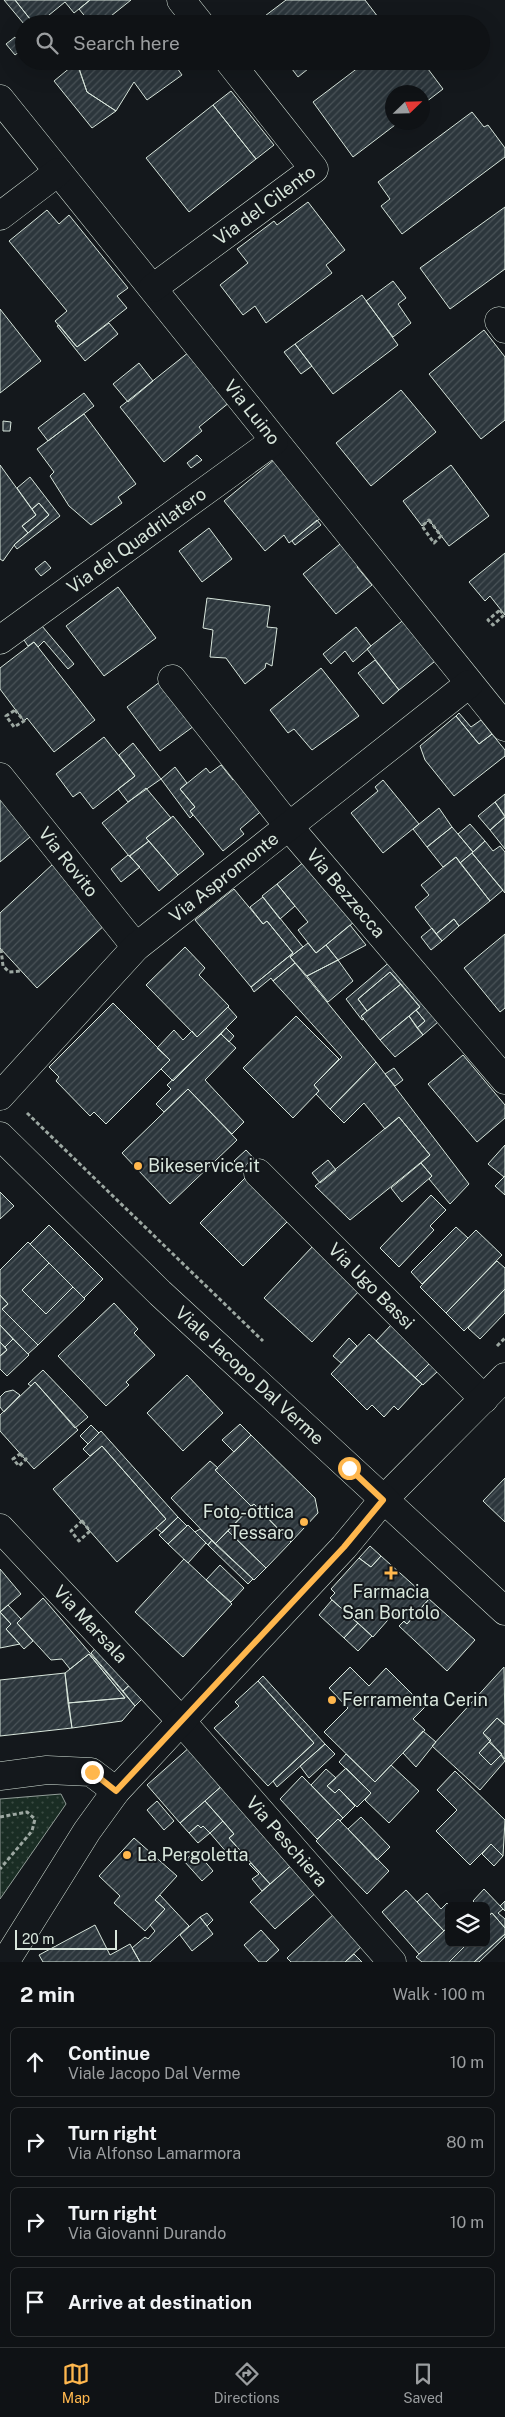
<!DOCTYPE html>
<meta charset="utf-8">
<style>
:root{--surface:#0f1215;--page:#181b1e;--text:#f1f3f6;--muted:#9b9ea0;--line:#2f3234;--accent:#ffb74d}
body{margin:0;font-family:"Public Sans",sans-serif;background:var(--page);color:var(--text)}
.controls{position:absolute;right:15px;bottom:15px;display:grid;overflow:hidden;border-radius:8px;box-shadow:0 5px 20px #0002}
.controls button{width:45px;height:45px;display:grid;place-items:center;padding:0;border:0;border-bottom:1px solid var(--line);background:var(--surface);color:var(--text);font:25px sans-serif}
.compass{position:absolute;left:385px;top:85px;width:45px;height:45px;border-radius:50%;background:var(--surface);box-shadow:0 5px 20px #0002;rotate:67deg}
.scale{position:absolute;left:15px;bottom:12px;width:102px;box-sizing:border-box;padding-left:5px;border:2px solid #d8e6dc;border-top:0;font-size:14px;line-height:18px;white-space:nowrap;color:#d8e6dc;-webkit-text-stroke:4px #14181c;paint-order:stroke}
.stop{position:absolute;width:15px;height:15px;margin:-11px;border:4px solid #ffb74d;border-radius:50%;background:#fff}
.stop.end{background:#ffb74d;border-color:#fff;box-shadow:0 1px 5px #0008}
.list{margin:0;padding:0;list-style:none}
h2{display:flex;justify-content:space-between;align-items:center;height:65px;margin:0;padding:0 20px;font-size:21px}
h2 small{font-size:16px;font-weight:400;color:var(--muted)}
.list li{display:grid;grid-template-columns:32px 1fr auto;gap:15px;align-items:center;box-sizing:border-box;height:70px;margin:0 10px 10px;padding:0 10px;border:1px solid var(--line);border-radius:8px}
.list b{display:block;font-size:19px;white-space:nowrap}
.list p{margin:0;font-size:16px;white-space:nowrap;color:var(--muted)}
.list em{font-size:16px;font-style:normal;color:var(--muted)}
.icon{flex:none;width:28px;height:28px;fill:none;stroke:currentColor;stroke-width:2;stroke-linecap:round;stroke-linejoin:round}
.map{position:relative;flex:none;width:505px;height:1962px;overflow:hidden}
.search{position:absolute;background:var(--surface);box-shadow:0 5px 20px #0002;left:15px;right:15px;top:15px;height:55px;display:flex;align-items:center;gap:12px;box-sizing:border-box;padding:0 18px;border-radius:28px;color:var(--muted);font-size:19px}
.sheet{height:385px;background:var(--surface)}
nav{display:flex;justify-content:space-around;align-items:center;box-sizing:border-box;height:70px;border-top:1px solid var(--line);background:var(--surface);font-size:14px;color:var(--muted)}
nav a{display:grid;justify-items:center;gap:2px}
nav .on{color:var(--accent)}
.map>svg:first-child{display:block}
.grass{fill:url(#grass-dots);stroke:#939e99}
.building{fill:url(#building-hatch);stroke:#d8e6dc}
.lines{fill:none;stroke-linecap:round;stroke-linejoin:round}
.minor-casing{stroke:#d8e6dc;stroke-width:29}
.secondary-casing{stroke:#d8e6dc;stroke-width:29}
.primary-casing{stroke:#d8e6dc;stroke-width:29}
.path{stroke:#9da8a2;stroke-width:3;stroke-dasharray:4 2.5;stroke-linecap:butt}
.minor{stroke:#14181c;stroke-width:28}
.secondary{stroke:#14181c;stroke-width:28}
.primary{stroke:#14181c;stroke-width:28}
.route{stroke:#ffb74d;stroke-width:6}
.poi-dot{fill:#ffb74d;stroke:#14181c;stroke-width:2}
.labels{text-anchor:middle;stroke-width:4;stroke-linejoin:round;paint-order:stroke}
.street-label{font-size:18px;fill:#d8e6dc;stroke:#14181c}
.poi-label{font-size:18px;fill:#d8e6dc;stroke:#14181c;text-anchor:start}
</style>
<div class="map">
<svg width="505" height="1962" viewBox="0 0 505 1962">
<defs>
<pattern id="grass-dots" width="8" height="8" patternUnits="userSpaceOnUse" patternTransform="scale(1.25)"><rect width="8" height="8" fill="#1a2d24"/><path d="M2 2h.1M6 6h.1" fill="none" stroke="#3b4b43" stroke-width="1.8" stroke-linecap="round"/></pattern>
<pattern id="building-hatch" width="6" height="6" patternUnits="userSpaceOnUse" patternTransform="scale(1.25)"><rect width="6" height="6" fill="#2c363c"/><path d="M-1 1l2-2M0 6l6-6M5 7l2-2" fill="none" stroke="#4a5358"/></pattern>
</defs>
<rect width="100%" height="100%" fill="#14181c"/>
<path class="grass" d="M61 1794 66 1804 0 1899V1799Z"/>
<path class="building" d="M4 0H15L34 24H24Z
M15 0H90L74 13 65 2 38 24H34Z
M90 0H131L101 24H91L79 9Z
M286 0H365L378 17 368 24H258L257 22Z
M136 16 166 22 165 24H135Z
M15 37 24 48 15 55 6 44Z
M76 61H176L175 65 182 75 147 100 134 82 116 111 87 92Z
M286 61H318L298 77Z
M367 61H422L443 89 422 105V92H392V122H399L353 157 313 102Z
M77 62 87 92 116 111 92 128 54 81Z
M231 91 274 145 256 159 213 105Z
M213 105 256 159 189 212 146 158Z
M472 112 484 127 488 125 505 148V157L402 234 381 206 390 199 378 182Z
M308 202 345 250 326 265 332 273 266 323 255 306 243 315 220 285 248 263 237 249 274 221 277 225Z
M505 207V269L450 309 420 268Z
M47 210 59 224 69 215 128 288 117 296 127 308 77 347 55 321 67 311 9 241Z
M393 281 406 298 398 304 411 323 393 337 366 301Z
M362 295 398 345 333 394 295 344Z
M0 309 41 361 0 393Z
M109 323 118 334 85 361 57 326 59 325 77 347Z
M484 330 505 357V420L481 439 429 374Z
M295 344 312 366 301 374 284 352Z
M189 352 230 402 199 427 202 431 164 462 120 407Z
M139 363 153 381 128 402 113 384Z
M401 390 436 432 371 486 336 443Z
M84 393 94 406 48 441 38 428Z
M84 414 136 484 118 497 122 503 91 525 69 506 50 476 54 472 37 449Z
M3 421 11 422 10 431H3Z
M197 455 202 460 191 468 187 463Z
M275 459 322 517 289 543 284 535 265 551 224 501Z
M0 465 36 515 22 526 28 533 15 544 3 561 0 559Z
M451 465 489 516 449 546 429 520 422 526 403 501Z
M30 477 60 516 17 549 14 545 15 544 49 515 39 503 32 509 17 488Z
M39 503 49 515 28 533 22 526 36 515 32 509Z
M317 520 321 525 295 545 292 541Z
M209 528 232 559 202 582 179 551Z
M345 540 363 562 357 567 372 585 336 614 303 574Z
M505 553V615L490 596 485 601 469 582Z
M45 561 51 568 41 576 35 569Z
M118 587 156 638 104 676 66 626Z
M207 598 270 606 267 627 277 628 272 666 266 663 265 668 245 684 226 658 210 657 213 630 203 628Z
M406 618 439 658 399 690 367 649Z
M42 626 74 664 68 669 44 641 38 647 34 642 28 646 24 640Z
M356 627 371 646 353 662 345 651 331 664 323 654Z
M34 642 95 720 54 752 27 718 24 721 0 689V668Z
M375 660 399 690 383 704 358 673Z
M321 668 359 716 312 750 294 729 288 733 270 710Z
M165 678 194 726 160 751 127 707Z
M459 713 471 727 481 720 492 734 479 744 456 716Z
M456 716 479 744 492 734 505 750V756L454 796 425 760 420 746Z
M104 737 135 776 93 809 80 792 73 797 56 774Z
M133 743 161 779 128 802 118 789 135 776 119 755Z
M221 765 233 780 238 776 265 808 240 829 244 834 223 851 190 811 195 807 180 789 206 768 210 773Z
M175 767 187 783 180 789 195 807 190 811 193 815 190 818 161 779Z
M383 780 419 824 383 853 351 813 378 791 375 787Z
M0 788 36 832 0 862Z
M146 788 171 818 146 838 149 841 129 856 102 823Z
M505 794V816L495 802Z
M495 802 505 817 490 830 478 816Z
M439 808 452 827 427 847 413 829Z
M173 816 204 854 178 875 146 838Z
M505 817V849L490 830Z
M470 824 485 841 473 852 458 834Z
M452 827 473 852 460 863 456 857 443 867 427 847Z
M149 841 178 875 159 891 130 856Z
M485 841 493 851 500 846 505 852V893L472 853Z
M472 853 503 890 490 901 460 863Z
M128 855 140 867 121 882 111 869Z
M310 857 359 918 316 953 298 930 308 922 277 884Z
M456 857 490 901 459 926 454 919 436 934 415 907 429 895 421 885Z
M53 864 108 922 37 988 0 948V913Z
M277 884 295 906 280 919 262 896Z
M234 889 263 924 267 921 293 953 251 987 195 920Z
M263 897 303 947 290 957 295 963 273 981 271 978 254 992 251 987 293 953 267 921 263 924 250 907Z
M454 919 459 926 442 941 436 934Z
M350 925 366 945 338 960 326 945Z
M432 928 442 941 431 950 421 937Z
M505 934V1008L500 1012 464 968Z
M308 943 316 953 326 945 338 960 307 976 290 957Z
M185 947 205 968 199 975 229 1006 197 1037 146 985Z
M338 960 353 981 328 1002 307 976Z
M392 960 438 1022 423 1035 417 1028 425 1021 416 1010 420 1007 390 972 358 999 367 1011 361 1016 364 1019 362 1020 346 999Z
M295 963 376 1062 330 1109 316 1094 319 1091 314 1085 342 1057 273 981Z
M390 972 401 984 367 1011 358 999Z
M401 984 420 1007 380 1040 361 1016Z
M113 1003 170 1060 106 1124 94 1112 90 1116 56 1081 59 1077 49 1067Z
M228 1007 237 1017 173 1081 161 1069 170 1060 157 1048 174 1030 183 1040 192 1031 197 1037Z
M416 1010 425 1021 417 1028 409 1016Z
M296 1016 339 1059 314 1085 319 1091 293 1118 243 1068Z
M409 1016 423 1035 395 1057 380 1040Z
M226 1028 234 1036 229 1042 221 1034Z
M221 1034 236 1048 205 1080 244 1122 232 1134 188 1089 164 1112 156 1104 171 1089 167 1085Z
M463 1055 505 1105V1118L477 1142 428 1084Z
M376 1062 469 1184 450 1204 429 1179 432 1176 421 1163 430 1155 399 1117 385 1129 364 1103 344 1123 330 1109Z
M394 1068 403 1080 395 1086 385 1074Z
M188 1089 237 1140 170 1204 122 1153Z
M399 1117 430 1155 350 1220 315 1186Z
M505 1145V1176L504 1177 488 1164Z
M246 1150 301 1209 291 1218 234 1161Z
M328 1160 336 1170 320 1183 312 1173Z
M421 1163 432 1176 402 1202 391 1188Z
M248 1175 291 1218 243 1266 200 1223Z
M505 1176V1195L495 1186Z
M0 1192 14 1206 0 1219Z
M431 1195 446 1210 430 1226 434 1230 399 1267 380 1248Z
M49 1225 103 1279 84 1298 30 1244Z
M456 1227 468 1238 422 1284 411 1272Z
M476 1230 502 1255 446 1313 420 1287Z
M28 1242 49 1263 22 1290 46 1314 73 1287 85 1299 38 1345 2 1309 8 1304 0 1295V1270Z
M313 1246 360 1290 312 1342 264 1298Z
M497 1261 505 1268V1289L464 1331 446 1313Z
M49 1263 73 1287 46 1314 22 1290Z
M505 1289V1313L480 1339 468 1328Z
M0 1295 8 1304 2 1309 38 1345 28 1354 0 1325Z
M114 1303 138 1329 134 1333 155 1355 126 1382 129 1385 106 1406 58 1356Z
M0 1325 13 1339 5 1347 0 1342Z
M391 1325 430 1363 415 1378 376 1341Z
M369 1334 422 1384 398 1410 394 1406 384 1417 372 1405 367 1410 331 1374Z
M349 1338 357 1346 341 1363 333 1356Z
M13 1339 29 1355 7 1376 0 1369V1356L7 1350 5 1347Z
M0 1342 7 1350 0 1356Z
M430 1363 438 1371 423 1385 415 1378Z
M43 1370 88 1417 75 1428 35 1382 31 1386 28 1384Z
M187 1375 223 1413 183 1451 147 1413Z
M35 1382 78 1430 34 1469 0 1431V1415Z
M13 1390 20 1395 4 1412 0 1407V1397L5 1392Z
M240 1424 251 1435 234 1452 222 1440Z
M91 1425 99 1433 88 1444 80 1436Z
M101 1431 178 1517 162 1533 156 1528 166 1519 102 1446 90 1456 83 1449Z
M251 1435 315 1498 318 1513 291 1542 254 1504 251 1506 215 1470Z
M102 1446 166 1519 117 1562 53 1489Z
M210 1461 218 1468 215 1470 251 1506 215 1544 171 1498Z
M505 1478V1522L483 1501Z
M254 1504 291 1542 266 1568 228 1531Z
M178 1517 187 1526 168 1544 159 1535Z
M188 1525 206 1543 188 1563 168 1544Z
M200 1529 212 1540 208 1545 195 1532Z
M228 1531 266 1568 254 1580 215 1544Z
M212 1540 253 1579 248 1584 208 1545Z
M370 1546 381 1556 371 1567 359 1558Z
M381 1556 429 1599 407 1624 394 1613 373 1637 330 1598 335 1593 331 1589 359 1558 371 1567Z
M184 1559 232 1604 183 1657 135 1612Z
M220 1565 244 1588 231 1602 206 1580Z
M0 1569 21 1594 0 1612Z
M43 1598 135 1706 122 1721 72 1728 68 1703 125 1698 89 1654 70 1669 62 1659 51 1660 17 1623Z
M429 1599 475 1640 447 1671 399 1626 404 1621 407 1624Z
M332 1600 358 1623 344 1638 319 1615Z
M8 1605 21 1619 17 1623 33 1641 24 1649 6 1629 11 1624 0 1612Z
M0 1612 11 1624 6 1629 20 1644 0 1648Z
M358 1623 372 1636 358 1651 344 1638Z
M100 1643 134 1681 123 1691 91 1653Z
M89 1654 125 1698 68 1703 65 1673Z
M350 1667 369 1686 386 1668 425 1707 413 1719 425 1730 375 1782 324 1732 348 1708 329 1688Z
M504 1667 505 1725 497 1718 483 1733 491 1740 479 1753 491 1765 501 1755 505 1761 480 1790 432 1746Z
M65 1673 72 1728 0 1736V1680Z
M263 1676 325 1744 277 1787 273 1781 314 1743 258 1681Z
M134 1681 146 1695 135 1706 123 1691Z
M258 1681 314 1743 268 1786 214 1728 239 1706 235 1702Z
M497 1718 505 1725V1759L483 1733Z
M423 1731 436 1742 416 1767 403 1753Z
M489 1742 502 1754 491 1765 479 1753Z
M325 1744 335 1754 309 1778 300 1766Z
M191 1746 224 1784 180 1823 147 1785Z
M346 1754 375 1782 391 1765 419 1791 389 1823 365 1800 371 1793 339 1762Z
M346 1768 371 1793 357 1807 339 1789 335 1793 327 1786Z
M326 1769 336 1778 327 1786 335 1793 339 1789 355 1806 343 1818 311 1785Z
M455 1771 505 1820 503 1856 491 1844 470 1865 436 1831 457 1810 437 1790Z
M302 1776 343 1818 340 1821 338 1819 317 1839 280 1799Z
M224 1784 295 1862 270 1884 229 1838 234 1834 205 1801Z
M157 1801 174 1821 164 1830 147 1810Z
M205 1801 223 1821 210 1833 203 1826 201 1828 198 1825 189 1833 180 1823Z
M361 1817 390 1847 377 1860 348 1829Z
M338 1819 389 1871 367 1894 316 1841Z
M223 1821 234 1834 229 1838 237 1847 228 1854 210 1833Z
M198 1825 201 1828 203 1826 210 1833 198 1843 189 1833Z
M134 1838 177 1876 155 1900 165 1909 145 1931 114 1903 120 1896 99 1876Z
M491 1844 503 1856 494 1866 482 1854Z
M237 1847 242 1853 233 1861 228 1854Z
M196 1851 213 1871 202 1881 184 1861Z
M295 1862 319 1890 275 1929 250 1902Z
M251 1863 270 1884 262 1891 252 1879 259 1874 249 1864Z
M484 1889 503 1909 498 1913 505 1919V1928L492 1913 488 1916 486 1914V1906H478L473 1901Z
M406 1890 444 1931 419 1954 382 1912Z
M427 1893 441 1909 447 1903 449 1906V1926L444 1931 417 1902Z
M160 1895 189 1926 150 1962H140L132 1948 145 1937 148 1939 155 1931 150 1925 165 1909 155 1900Z
M505 1901V1911L500 1906Z
M336 1912 365 1943 345 1962H291L287 1958Z
M207 1913 213 1920 207 1926 200 1917Z
M492 1913 505 1928V1934L474 1962H449L468 1943H486V1918Z
M200 1917 213 1934 192 1951 180 1935Z
M95 1925 110 1955 130 1944 140 1962H43L39 1955Z
M449 1926V1943H468L449 1962H422L416 1957Z
M261 1930 279 1950 266 1962H259L244 1945Z
M505 1934V1937L479 1962H474Z
M354 1954 362 1962H345Z"/>
<g class="lines">
<defs>
<g id="minor">
<path d="M181 0 200 24"/>
<path id="s1" d="M0 99 505 727"/>
<path d="M0 216 58 172"/>
<path id="s2" d="M153 288 314 169 229 61"/>
<path d="M499 321 505 329"/>
<path id="s3" d="M0 640 274 441"/>
<path id="s4" d="M172 679 290 828 505 1080"/>
<path id="s5" d="M0 777 136 947"/>
<path id="s6" d="M0 1096 136 947 469 684"/>
<path id="s7" d="M258 1173 484 1399"/>
<path id="s8" d="M0 1528 182 1722 392 1962"/>
<path d="M0 1776 47 1770 91 1772 116 1791"/>
<path d="M3 1962 7 1959 87 1831 116 1791 344 1547 383 1500"/>
</g>
<path id="secondary" d="M383 1500 505 1377"/>
<g id="primary">
<path id="s9" d="M0 1136 160 1293 505 1611"/>
</g>
</defs>
<use href="#minor" class="minor-casing"/>
<use href="#secondary" class="secondary-casing"/>
<use href="#primary" class="primary-casing"/>
<path class="path" d="M429 520 441 536 434 543 422 526Z
M500 610 504 615 493 625 488 620Z
M15 710 24 721 14 727 6 716Z
M1 949 3 966 9 972 21 971
M27 1113 263 1341
M497 1346 505 1338
M20 1454 26 1459 19 1466 13 1459Z
M82 1521 90 1531 79 1541 71 1531Z
M0 1817 27 1812 35 1819 32 1831 0 1869"/>
<use href="#minor" class="minor"/>
<use href="#secondary" class="secondary"/>
<use href="#primary" class="primary"/>
</g>
<g class="lines">
<path class="route" d="M92 1772 116 1791 344 1547 383 1500 349 1468"/>
</g>
<g class="poi-dot">
<circle cx="138" cy="1166" r="5"/>
<circle cx="304" cy="1522" r="5"/>
<path d="M388.5 1565.5h5v5h5v5h-5v5h-5v-5h-5v-5h5z"/>
<circle cx="332" cy="1700" r="5"/>
<circle cx="127" cy="1855" r="5"/>
</g>
<g class="labels">
<g class="street-label">
<text dy="6" stroke="none"><textPath href="#s2" startOffset="139">Via del Cilento</textPath></text>
<text dy="6" stroke="none"><textPath href="#s1" startOffset="402">Via Luino</textPath></text>
<text dy="6" stroke="none"><textPath href="#s3" startOffset="169">Via del Quadrilatero</textPath></text>
<text dy="6" stroke="none"><textPath href="#s5" startOffset="109">Via Rovito</textPath></text>
<text dy="6" stroke="none"><textPath href="#s6" startOffset="314">Via Aspromonte</textPath></text>
<text dy="6" stroke="none"><textPath href="#s4" startOffset="276">Via Bezzecca</textPath></text>
<text dy="6" stroke="none"><textPath href="#s7" startOffset="160">Via Ugo Bassi</textPath></text>
<text dy="6" stroke="none"><textPath href="#s9" startOffset="346">Viale Jacopo Dal Verme</textPath></text>
<text dy="6" stroke="none"><textPath href="#s8" startOffset="132">Via Marsala</textPath></text>
<text dy="6" stroke="none"><textPath href="#s8" startOffset="425">Via Peschiera</textPath></text>
</g>
<g class="poi-label">
<text x="148" y="1172">Bikeservice.it</text>
<text x="294" y="1518" text-anchor="end">Foto-ottica<tspan x="294" dy="21">Tessaro</tspan></text>
<text x="391" y="1598" text-anchor="middle">Farmacia<tspan x="391" dy="21">San Bortolo</tspan></text>
<text x="342" y="1706">Ferramenta Cerin</text>
<text x="137" y="1861">La Pergoletta</text>
</g>
</g>
</svg>
<div class="controls">
<button><svg class="icon" aria-label="layers" viewBox="0 0 24 24"><path d="M12 4l9 5-9 5-9-5zM3 14l9 5 9-5"/></svg></button>
</div>
<svg class="compass" viewBox="-18 -18 36 36"><path d="M0-13l5 13h-10z" fill="#e53935"/><path d="M0 13l5-13h-10z" fill="#9b9ea0"/></svg>
<div class="scale">20 m</div>
<div class="stop" style="left:349px;top:1468px"></div>
<div class="stop end" style="left:92px;top:1772px"></div>
<div class="search"><svg class="icon" aria-label="search" viewBox="0 0 24 24"><circle cx="10" cy="10" r="6"/><path d="M15 15l6 6"/></svg>Search here</div>
</div>
<section class="sheet">
<h2>2 min<small>Walk · 100 m</small></h2>
<ul class="list">
<li><svg class="icon" aria-label="ahead" viewBox="0 0 24 24"><path d="M12 20V5M6 11l6-6 6 6"/></svg><div><b>Continue</b><p>Viale Jacopo Dal Verme</p></div><em>10 m</em></li>
<li><svg class="icon" aria-label="right" viewBox="0 0 24 24"><path d="M7 20v-9h11M14 6l5 5-5 5"/></svg><div><b>Turn right</b><p>Via Alfonso Lamarmora</p></div><em>80 m</em></li>
<li><svg class="icon" aria-label="right" viewBox="0 0 24 24"><path d="M7 20v-9h11M14 6l5 5-5 5"/></svg><div><b>Turn right</b><p>Via Giovanni Durando</p></div><em>10 m</em></li>
<li><svg class="icon" aria-label="arrive" viewBox="0 0 24 24"><path d="M6 21V4h12l-3 4 3 4H6"/></svg><div><b>Arrive at destination</b></div></li>
</ul>
</section>
<nav>
<a class="on"><svg class="icon" aria-label="map" viewBox="0 0 24 24"><path d="M3 6l6-2 6 2 6-2v14l-6 2-6-2-6 2zM9 4v14M15 6v14"/></svg>Map</a>
<a><svg class="icon" aria-label="directions" viewBox="0 0 24 24"><path d="M12 3l9 9-9 9-9-9zM9 14v-3h6M13 9l2 2-2 2"/></svg>Directions</a>
<a><svg class="icon" aria-label="saved" viewBox="0 0 24 24"><path d="M7 4h10v16l-5-4-5 4z"/></svg>Saved</a>
</nav>
